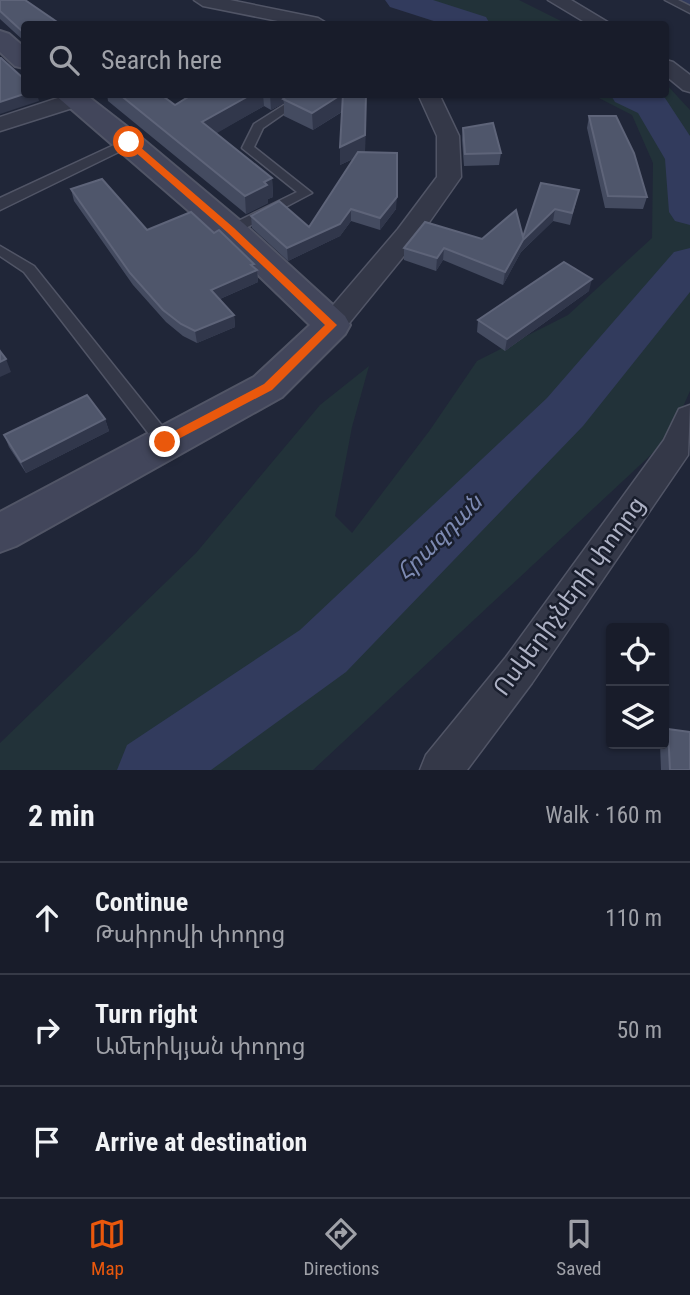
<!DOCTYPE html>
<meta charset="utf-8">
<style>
:root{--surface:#181c2a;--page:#212532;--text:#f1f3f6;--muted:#9fa1a8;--line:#363a47;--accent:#ea580c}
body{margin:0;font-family:"Roboto Condensed","Noto Sans Armenian",sans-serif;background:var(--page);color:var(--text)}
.controls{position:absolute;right:21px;bottom:21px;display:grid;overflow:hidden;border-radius:7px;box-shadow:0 2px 5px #0004}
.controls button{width:63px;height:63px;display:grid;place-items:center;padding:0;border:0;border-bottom:2px solid var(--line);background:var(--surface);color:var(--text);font:35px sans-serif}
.stop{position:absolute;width:21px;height:21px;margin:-16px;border:5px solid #ea580c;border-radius:50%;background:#fff}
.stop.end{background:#ea580c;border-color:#fff;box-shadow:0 2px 7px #0008}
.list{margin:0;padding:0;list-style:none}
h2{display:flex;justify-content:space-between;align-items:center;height:91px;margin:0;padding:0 28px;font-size:30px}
h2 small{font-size:23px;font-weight:400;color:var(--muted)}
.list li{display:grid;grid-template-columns:46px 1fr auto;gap:21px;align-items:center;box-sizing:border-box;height:112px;padding:0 28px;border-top:2px solid var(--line)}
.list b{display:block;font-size:26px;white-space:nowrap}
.list p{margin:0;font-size:23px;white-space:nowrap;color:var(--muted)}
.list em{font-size:23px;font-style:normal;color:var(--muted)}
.icon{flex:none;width:38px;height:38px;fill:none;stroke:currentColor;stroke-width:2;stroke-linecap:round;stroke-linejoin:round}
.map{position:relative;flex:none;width:690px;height:770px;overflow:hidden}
.search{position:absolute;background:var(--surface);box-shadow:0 2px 5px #0004;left:21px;right:21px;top:21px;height:77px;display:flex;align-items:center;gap:18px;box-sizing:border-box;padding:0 24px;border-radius:7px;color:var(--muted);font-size:26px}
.sheet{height:427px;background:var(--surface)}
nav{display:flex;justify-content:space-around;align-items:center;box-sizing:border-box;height:98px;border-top:2px solid var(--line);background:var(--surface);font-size:19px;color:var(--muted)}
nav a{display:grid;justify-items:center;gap:4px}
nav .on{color:var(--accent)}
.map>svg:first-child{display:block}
.green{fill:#223239}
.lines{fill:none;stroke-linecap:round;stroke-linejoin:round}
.canal{fill:#323b5d;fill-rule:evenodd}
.river{fill:#323b5d;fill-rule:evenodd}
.lane-casing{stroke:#515566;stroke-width:3}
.street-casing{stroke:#515566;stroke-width:3}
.secondary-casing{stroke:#515566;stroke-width:4}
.lane{fill:#343848;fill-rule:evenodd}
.street{fill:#343848;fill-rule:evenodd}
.secondary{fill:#42465b;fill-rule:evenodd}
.wall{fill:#444b60}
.shaded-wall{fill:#31374b}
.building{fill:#4f566b;stroke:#5e6479;stroke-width:2}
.route{fill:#ea580c}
.labels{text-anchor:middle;stroke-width:5;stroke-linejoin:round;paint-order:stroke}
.water-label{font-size:23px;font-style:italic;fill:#7d8ab2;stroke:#191e2d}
.near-street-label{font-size:24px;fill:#aeb2c5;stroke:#191e2d}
</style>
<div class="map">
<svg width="690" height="770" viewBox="0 0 690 770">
<rect width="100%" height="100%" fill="#202638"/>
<path class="green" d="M387 0H519L567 24H451Z
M666 84 690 110V391L669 438 313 770H0V743L196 553 320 405 369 366 352 427 335 516 352 533 430 430 477 361 568 315 652 238 653 163 632 115 593 95 666 94Z"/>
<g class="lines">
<path class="canal" d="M672 0H690V10L674 4Z"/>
<path class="river" d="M385 0H433L486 17 490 24H443L390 7Z
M610 94H657L665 98 690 136V225L675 221 669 212 665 159 638 113 615 102Z
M690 248V292L583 426 346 672 211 770H117L127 745 300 630 547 398 674 252Z"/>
<defs>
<path id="lane" d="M665 0H678L690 6V13Z
M295 98 301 101 299 103 263 128 254 147 312 193 236 233H226V227L297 192 242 148 254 124Z
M129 138 135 142 133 145 0 210V198Z
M0 246 34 266 171 437 173 442 171 447H159L24 272 0 256Z"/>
<path id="street" d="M194 0H230L318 18 328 24H293L203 6Z
M548 0H571L611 24H588Z
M666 60 673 62 690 75V92L683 90 666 76Z
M70 94 82 95 85 100 82 105 0 131V117Z
M418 94H439L459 136 461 177 416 241 342 332 332 335 322 332 318 325 322 318 398 229 437 177V136Z
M690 405 688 455 532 683 467 770H420L426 755 506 657 664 440 679 409Z"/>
<path id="secondary" d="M0 31 9 34 24 47V68L15 66 0 52Z
M54 94H85L139 136 243 223 345 316 350 325 345 334 282 397 16 546 0 552V512L254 377 310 325 219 237Z"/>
</defs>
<use href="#lane" class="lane-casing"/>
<use href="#street" class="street-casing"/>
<use href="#secondary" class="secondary-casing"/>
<use href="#lane" class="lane"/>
<use href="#street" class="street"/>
<use href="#secondary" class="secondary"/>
</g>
<path class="wall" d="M0 0 24 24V41L0 19Z
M107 94H160L175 105 193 94H366L365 152 396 209 380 230 351 221 340 236 288 261 252 228 251 216 309 227 353 159 340 165 342 112 313 130 284 116V103L271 110 264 106 216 133 272 178 273 197 268 199V203L246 214 108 101Z
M589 116 647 197 643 209 605 208 587 128Z
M463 128 501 153 499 165 464 166 462 140Z
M541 183 576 202 570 225 553 221 521 252 503 285 443 260 436 271 404 260V248L482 239 523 237Z
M71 189 147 230 214 233 254 264 255 268 257 270 258 282 220 299 234 315 235 327 197 343 183 336 166 322 133 285 74 201Z
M589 291 505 351 477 332 478 320Z
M105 419 109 431 26 473 9 447 4 435Z
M668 729 690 770H661L660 744H664V736Z"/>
<path class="shaded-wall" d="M24 94H37L39 101 0 114V102Z
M252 94H263L264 106 205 140 202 122Z
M270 94H296L283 99 284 103 271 110Z
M342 94H343V111L313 130 312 113Z
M366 94 365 153 340 165V147Z
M272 178 273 197 268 199V203L246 214 245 196 264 182Z
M397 197 396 209 380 230V218Z
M351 209V221L340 236 288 261 287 248Z
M555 209 553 221 521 252 503 285 505 272 523 240Z
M444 248 443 260 436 271 437 258Z
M254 264 255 271 257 270 258 282 213 302 211 290Z
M592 279 589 291 505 351 507 339Z
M234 315 235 327 197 343 195 331Z
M6 359 11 372 0 377V362Z
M105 419 109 431 26 473 21 462Z"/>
<path class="building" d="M0 0H25L60 24H24V33L0 11Z
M0 58H1L24 79V94L0 102Z
M119 94H160L175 105 193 94H252L202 122 272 178 264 182 267 185 245 196Z
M289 94H342L312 113 283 99Z
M343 94H366L365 135 340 147Z
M589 116H616L634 153 647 197 608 196Z
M493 123 501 153 465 154 463 128Z
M358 152 397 153V197L380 218 351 209 340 224 287 248 251 216 279 201 309 227Z
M102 179 147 230 191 212 214 233 219 230 254 264 251 265 257 270 211 290 234 315 195 331 181 324 163 310 130 273 71 189Z
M541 183 579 190 572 213 555 209 523 240 505 272 444 248 437 258 404 248 425 222 482 239 516 210 523 237Z
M564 262 592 279 507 339 478 320Z
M0 351 6 359 0 362Z
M87 395 105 419 21 462 4 435Z
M668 729 690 732V770H670Z"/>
<path class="route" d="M126 140H132L234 228 337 325 272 390 165 446 159 442 161 438 264 384 325 325 227 232 126 144Z"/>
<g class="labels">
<g class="water-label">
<text transform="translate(439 537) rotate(-45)" y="8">Հրազդան</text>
</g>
<g class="near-street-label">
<text transform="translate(569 596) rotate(-54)" y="8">Ոսկերիչների փողոց</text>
</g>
</g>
</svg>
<div class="controls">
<button><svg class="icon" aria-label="locate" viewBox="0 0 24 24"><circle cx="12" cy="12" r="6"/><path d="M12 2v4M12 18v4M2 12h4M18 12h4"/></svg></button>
<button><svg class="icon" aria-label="layers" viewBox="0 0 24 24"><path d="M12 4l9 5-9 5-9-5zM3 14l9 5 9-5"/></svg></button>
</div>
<div class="stop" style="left:129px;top:142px"></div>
<div class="stop end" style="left:165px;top:442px"></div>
<div class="search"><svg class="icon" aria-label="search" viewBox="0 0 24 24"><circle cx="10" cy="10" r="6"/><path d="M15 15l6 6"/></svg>Search here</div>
</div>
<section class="sheet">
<h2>2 min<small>Walk · 160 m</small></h2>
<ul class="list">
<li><svg class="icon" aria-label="ahead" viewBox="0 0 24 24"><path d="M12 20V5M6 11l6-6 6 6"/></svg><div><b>Continue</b><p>Թաիրովի փողոց</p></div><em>110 m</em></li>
<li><svg class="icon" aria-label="right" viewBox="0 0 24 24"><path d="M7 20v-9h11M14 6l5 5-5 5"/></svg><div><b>Turn right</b><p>Ամերիկյան փողոց</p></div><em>50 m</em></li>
<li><svg class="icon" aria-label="arrive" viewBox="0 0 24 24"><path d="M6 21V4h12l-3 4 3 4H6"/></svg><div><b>Arrive at destination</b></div></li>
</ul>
</section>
<nav>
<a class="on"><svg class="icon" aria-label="map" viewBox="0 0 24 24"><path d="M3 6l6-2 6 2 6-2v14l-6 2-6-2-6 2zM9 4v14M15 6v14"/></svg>Map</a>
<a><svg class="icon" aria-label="directions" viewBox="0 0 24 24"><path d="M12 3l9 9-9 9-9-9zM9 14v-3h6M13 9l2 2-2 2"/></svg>Directions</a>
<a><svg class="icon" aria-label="saved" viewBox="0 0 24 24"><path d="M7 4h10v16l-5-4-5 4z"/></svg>Saved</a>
</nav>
